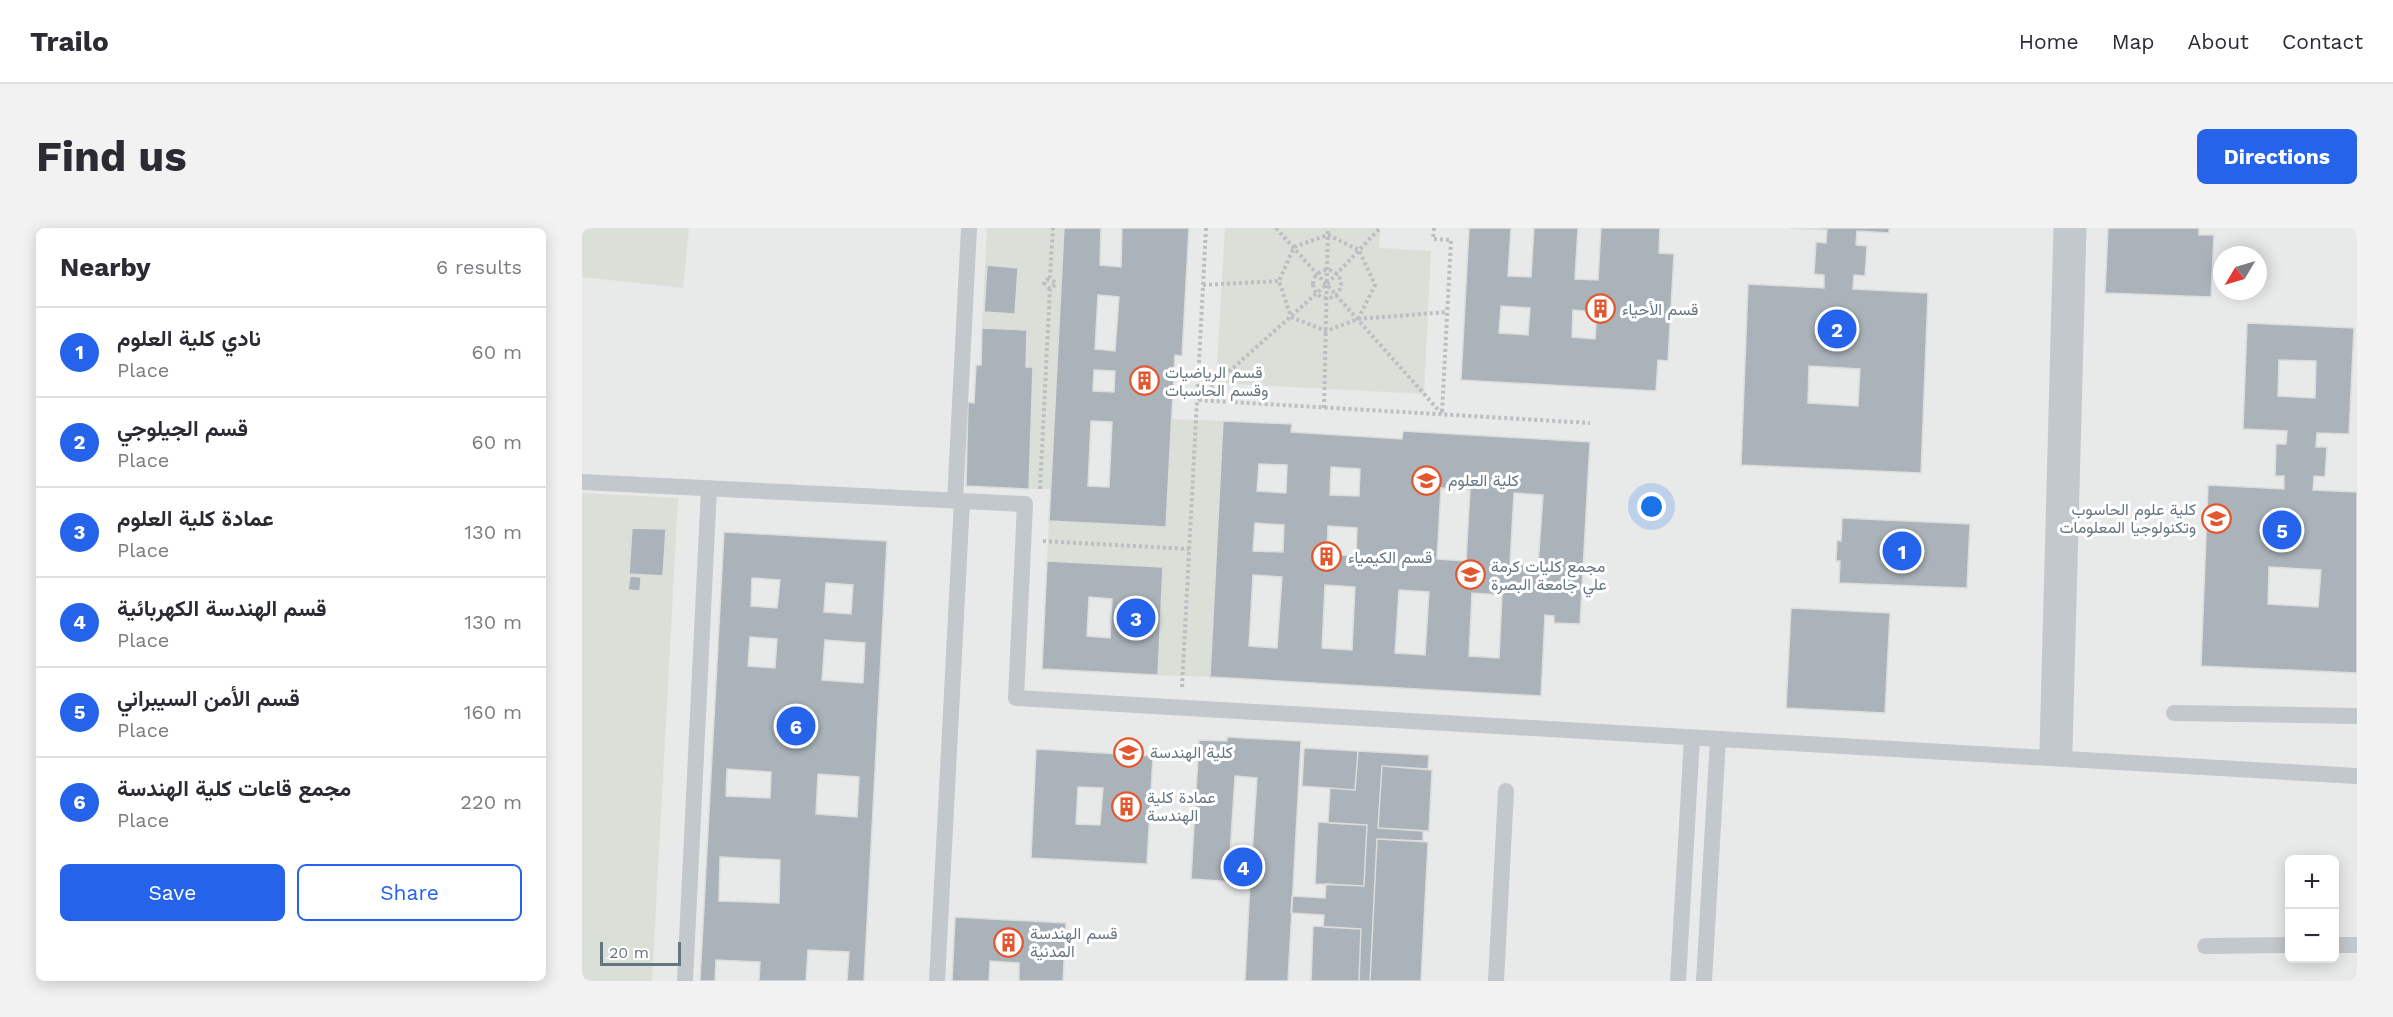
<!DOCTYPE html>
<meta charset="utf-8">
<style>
:root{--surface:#fff;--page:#f2f2f3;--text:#2b2b33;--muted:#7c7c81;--line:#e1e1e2;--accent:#2563eb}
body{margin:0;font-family:"Work Sans",Vazirmatn,sans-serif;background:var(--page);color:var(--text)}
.controls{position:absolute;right:18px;bottom:18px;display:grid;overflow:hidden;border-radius:9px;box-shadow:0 3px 15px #0003}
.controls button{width:54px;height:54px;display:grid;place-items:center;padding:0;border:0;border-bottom:2px solid var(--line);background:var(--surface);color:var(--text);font:30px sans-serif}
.compass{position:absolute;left:1631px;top:18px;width:54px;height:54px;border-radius:50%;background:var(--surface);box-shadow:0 3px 15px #0003;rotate:232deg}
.scale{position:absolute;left:18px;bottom:15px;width:81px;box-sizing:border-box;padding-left:6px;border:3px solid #657683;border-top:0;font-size:16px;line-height:21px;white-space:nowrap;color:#657683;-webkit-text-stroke:4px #fff;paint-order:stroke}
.you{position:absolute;left:1070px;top:279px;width:21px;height:21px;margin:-15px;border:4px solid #fff;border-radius:50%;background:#1a73e8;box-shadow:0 0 0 9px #1a73e833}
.badge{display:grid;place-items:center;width:39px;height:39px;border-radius:50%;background:var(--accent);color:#fff;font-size:20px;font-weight:700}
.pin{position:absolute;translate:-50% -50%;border:3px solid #fff;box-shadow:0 2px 6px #0006}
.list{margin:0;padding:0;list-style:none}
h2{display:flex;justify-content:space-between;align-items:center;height:78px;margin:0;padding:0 24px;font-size:26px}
h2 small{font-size:20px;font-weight:400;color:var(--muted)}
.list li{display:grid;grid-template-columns:39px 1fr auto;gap:18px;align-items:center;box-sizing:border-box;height:90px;padding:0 24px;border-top:2px solid var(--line)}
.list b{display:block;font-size:22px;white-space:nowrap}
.list p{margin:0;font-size:20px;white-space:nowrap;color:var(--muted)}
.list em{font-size:20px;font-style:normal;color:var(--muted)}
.actions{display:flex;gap:12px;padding:18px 24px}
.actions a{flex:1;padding:14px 0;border:2px solid var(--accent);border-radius:9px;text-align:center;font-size:21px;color:var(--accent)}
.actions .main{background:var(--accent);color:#fff}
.map{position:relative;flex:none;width:1775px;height:753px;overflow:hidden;border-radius:9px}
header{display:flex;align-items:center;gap:36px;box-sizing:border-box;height:84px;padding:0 30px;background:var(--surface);border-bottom:2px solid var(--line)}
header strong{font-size:28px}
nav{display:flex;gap:33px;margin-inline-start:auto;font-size:21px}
.intro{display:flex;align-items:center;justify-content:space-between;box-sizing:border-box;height:144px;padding:0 36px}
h1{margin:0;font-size:42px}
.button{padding:15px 27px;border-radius:9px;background:var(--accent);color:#fff;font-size:21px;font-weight:700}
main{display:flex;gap:36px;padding:0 36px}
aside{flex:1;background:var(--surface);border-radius:9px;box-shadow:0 3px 15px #0003}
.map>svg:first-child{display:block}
.built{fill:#e8e9e9;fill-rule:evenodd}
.green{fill:#dadfd7;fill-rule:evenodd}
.building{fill:#aab3b9;stroke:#dcdcda;stroke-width:1.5;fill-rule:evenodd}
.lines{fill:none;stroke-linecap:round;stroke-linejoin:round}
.path{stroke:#bbbfc2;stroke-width:4;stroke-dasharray:3 3;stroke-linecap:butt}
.service{stroke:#c3c8cc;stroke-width:16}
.minor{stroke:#c3c8cc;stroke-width:33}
.labels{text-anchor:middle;stroke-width:6;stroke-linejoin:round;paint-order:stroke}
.poi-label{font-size:16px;fill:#657683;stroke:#fff;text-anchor:start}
</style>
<header>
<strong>Trailo</strong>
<nav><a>Home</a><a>Map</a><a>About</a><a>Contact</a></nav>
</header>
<div class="intro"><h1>Find us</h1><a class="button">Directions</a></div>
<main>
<aside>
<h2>Nearby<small>6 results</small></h2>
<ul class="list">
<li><span class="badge">1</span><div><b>نادي كلية العلوم</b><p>Place</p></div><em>60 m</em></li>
<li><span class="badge">2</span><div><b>قسم الجيلوجي</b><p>Place</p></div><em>60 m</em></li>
<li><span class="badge">3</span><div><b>عمادة كلية العلوم</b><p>Place</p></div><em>130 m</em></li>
<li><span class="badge">4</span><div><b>قسم الهندسة الكهربائية</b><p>Place</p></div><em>130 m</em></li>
<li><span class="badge">5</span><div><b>قسم الأمن السيبراني</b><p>Place</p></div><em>160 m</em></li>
<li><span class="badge">6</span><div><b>مجمع قاعات كلية الهندسة</b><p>Place</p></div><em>220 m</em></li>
</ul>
<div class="actions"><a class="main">Save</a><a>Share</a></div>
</aside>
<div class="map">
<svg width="1775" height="753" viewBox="0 0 1775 753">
<rect width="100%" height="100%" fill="#fafaf8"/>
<path class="built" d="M0 0H1775V753H0ZM1640 27H1676V63H1640ZM1708 632H1752V730H1708Z"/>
<path class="green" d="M0 0H107L101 60 0 49Z
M405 0H482L469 261H447L445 102 400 100ZM405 37 436 40 432 86 402 83Z
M643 0H798L797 20 849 23 842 166 634 155Z
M590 191 641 193 628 449 576 447 581 339 465 333 467 293 584 299Z
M0 265 96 270 70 753H0ZM50 300 84 301 81 348 47 346Z"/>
<path class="building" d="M482 0H519L518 37 539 39 540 0H607L600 128 593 127 584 299 467 293ZM516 67 537 69 533 123 513 121ZM512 142 533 143 532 164 511 163ZM509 193 530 194 527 259 506 258Z
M887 0H929L926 48 949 49 952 0H996L993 51 1016 52 1019 0H1078L1077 25 1092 26 1086 133 1076 132 1074 163 879 152ZM919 78 948 80 946 107 917 105ZM991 82 1015 84 1013 111 990 109Z
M1208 0H1307V5L1275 3 1274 17 1285 18 1283 48 1272 47 1271 61 1346 65 1339 245 1159 237 1166 56 1242 60V47L1232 46 1234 14 1244 15 1245 2ZM1227 138 1278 141 1276 178 1226 175Z
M1526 0H1617V7H1632L1629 69 1523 65Z
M405 37 436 40 433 86 402 84Z
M1665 95 1772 100 1767 206 1735 205 1734 219H1745L1743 249 1732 248 1731 262 1775 264V445L1619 438 1626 257 1702 261V248H1693L1694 216H1704L1705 203 1661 201ZM1697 132 1734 133 1733 170 1696 168ZM1687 339 1739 342 1736 379 1686 376Z
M400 100 445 102 444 139H451L447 261 384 258 386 174 392 175 394 137H399Z
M641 193 710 196 709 204 820 211 821 203 1008 214 998 396 972 395V388L963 387 959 468 628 449ZM677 236 705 237 704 265 675 263ZM749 239 778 241 777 268 748 267ZM859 260 888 262 884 333 855 331ZM932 265 961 267 956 338 928 336ZM673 295 702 297 701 324 671 323ZM746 298 775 300 774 328 745 326ZM671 347 700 349 695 420 667 418ZM743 357 773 359 770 422 740 420ZM817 362 847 364 843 427 813 425ZM890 365 920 367 917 430 887 428Z
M1260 290 1388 296 1385 360 1257 355 1258 333H1254L1255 312 1259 313Z
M50 300 84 301 81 348 47 346Z
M142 304 305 313 282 753H265L267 724 226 722 224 753H177L178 734 134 732 133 753H118ZM170 350 198 352 195 380 169 378ZM244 355 271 357 269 386 242 384ZM168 409 195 411 193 440 166 438ZM243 412 283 415 281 455 240 452ZM145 541 189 544 188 570 144 568ZM236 546 277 549 275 589 234 586ZM138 629 198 632 197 675 137 673Z
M465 333 581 339 576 447 460 441ZM507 369 530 371 528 410 505 408Z
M48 348 59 349 58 363 46 362Z
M1209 380 1308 385 1303 485 1204 480Z
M645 509 719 513 706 753H663L668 655 609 651 617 512 645 513ZM653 548 675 550 670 627 648 626Z
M722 520 776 523 773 562 720 558Z
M454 521 571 528 565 636 449 630ZM496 559 521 560 518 597 494 596Z
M776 523 847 527 846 541 800 538 796 600 841 603V613L795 611 788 753H777L779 701 741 699 742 687 709 685 710 668 743 670 744 656 782 658 785 597 746 595 748 560 773 562Z
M800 538 850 542 847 603 796 600Z
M736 594 785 597 782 658 733 656Z
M795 611 846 614 839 753H788Z
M373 689 484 695 481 753H437V735L408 733 407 753H370Z
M731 698 779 701 777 753H729Z"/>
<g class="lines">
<path class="path" d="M624 0 615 172 1008 195
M694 0 860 186
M852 0 851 11 869 12 860 185
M746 7 777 22 793 57 776 91 744 103 709 89 697 53 712 19Z
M731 56a14 14 0 1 1 28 0a14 14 0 1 1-28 0Z
M621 57 697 53
M468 61 462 55 468 49
M776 91 865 84
M742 180 746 0
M458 261 468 61 474 56 468 49 471 0
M461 313 607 321
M600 459 615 172 745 56 798 0"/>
<path class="service" d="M0 254 443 276 434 470 1775 548
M373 273 387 0
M1592 485 1775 488
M1752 717H1775
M1623 718 1708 717
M103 753 127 260
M355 753 380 273
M914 753 924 563
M1096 753 1110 510
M1122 753 1136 511"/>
<path class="minor" d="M1474 521 1488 0"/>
</g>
<defs>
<symbol id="building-ring" viewBox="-11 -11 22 22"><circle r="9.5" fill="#fff" stroke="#e4572e" stroke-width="1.5"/><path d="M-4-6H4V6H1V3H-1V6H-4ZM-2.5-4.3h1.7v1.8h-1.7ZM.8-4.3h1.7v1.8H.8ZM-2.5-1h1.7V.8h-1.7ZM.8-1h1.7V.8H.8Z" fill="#e4572e"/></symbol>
<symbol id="university-ring" viewBox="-11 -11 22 22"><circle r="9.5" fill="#fff" stroke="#e4572e" stroke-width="1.5"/><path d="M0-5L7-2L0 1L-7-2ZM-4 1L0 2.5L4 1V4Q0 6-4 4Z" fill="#e4572e"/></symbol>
</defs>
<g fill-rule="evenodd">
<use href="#building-ring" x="1002" y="64" width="33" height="33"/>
<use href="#building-ring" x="546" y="136" width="33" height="33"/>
<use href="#university-ring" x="828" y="236" width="33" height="33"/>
<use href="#university-ring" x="1618" y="274" width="33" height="33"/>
<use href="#building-ring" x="728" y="312" width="33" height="33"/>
<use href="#university-ring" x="872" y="330" width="33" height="33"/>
<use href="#university-ring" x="530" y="508" width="33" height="33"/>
<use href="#building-ring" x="528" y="562" width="33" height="33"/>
<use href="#building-ring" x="410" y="698" width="33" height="33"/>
</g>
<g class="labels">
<g class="poi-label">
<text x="1040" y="87">قسم الأحياء</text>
<text x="583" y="150">قسم الرياضيات<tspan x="583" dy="18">وقسم الحاسبات</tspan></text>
<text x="866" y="258">كلية العلوم</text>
<text x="1614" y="287" text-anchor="end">كلية علوم الحاسوب<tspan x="1614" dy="18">وتكنولوجيا المعلومات</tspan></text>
<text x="766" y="335">قسم الكيمياء</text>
<text x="909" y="344">مجمع كليات كرمة<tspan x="909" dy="18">علي جامعة البصرة</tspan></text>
<text x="568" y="530">كلية الهندسة</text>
<text x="565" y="575">عمادة كلية<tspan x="565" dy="18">الهندسة</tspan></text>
<text x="448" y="711">قسم الهندسة<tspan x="448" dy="18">المدنية</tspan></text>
</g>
</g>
</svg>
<div class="controls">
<button>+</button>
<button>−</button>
</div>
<svg class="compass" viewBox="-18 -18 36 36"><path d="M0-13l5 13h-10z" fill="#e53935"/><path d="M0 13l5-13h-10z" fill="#7c7c81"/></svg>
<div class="scale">20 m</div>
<div class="you"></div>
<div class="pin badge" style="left:1320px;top:323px">1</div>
<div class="pin badge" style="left:1255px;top:101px">2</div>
<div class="pin badge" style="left:554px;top:390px">3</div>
<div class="pin badge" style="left:661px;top:639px">4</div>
<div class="pin badge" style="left:1700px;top:302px">5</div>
<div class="pin badge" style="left:214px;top:498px">6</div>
</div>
</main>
